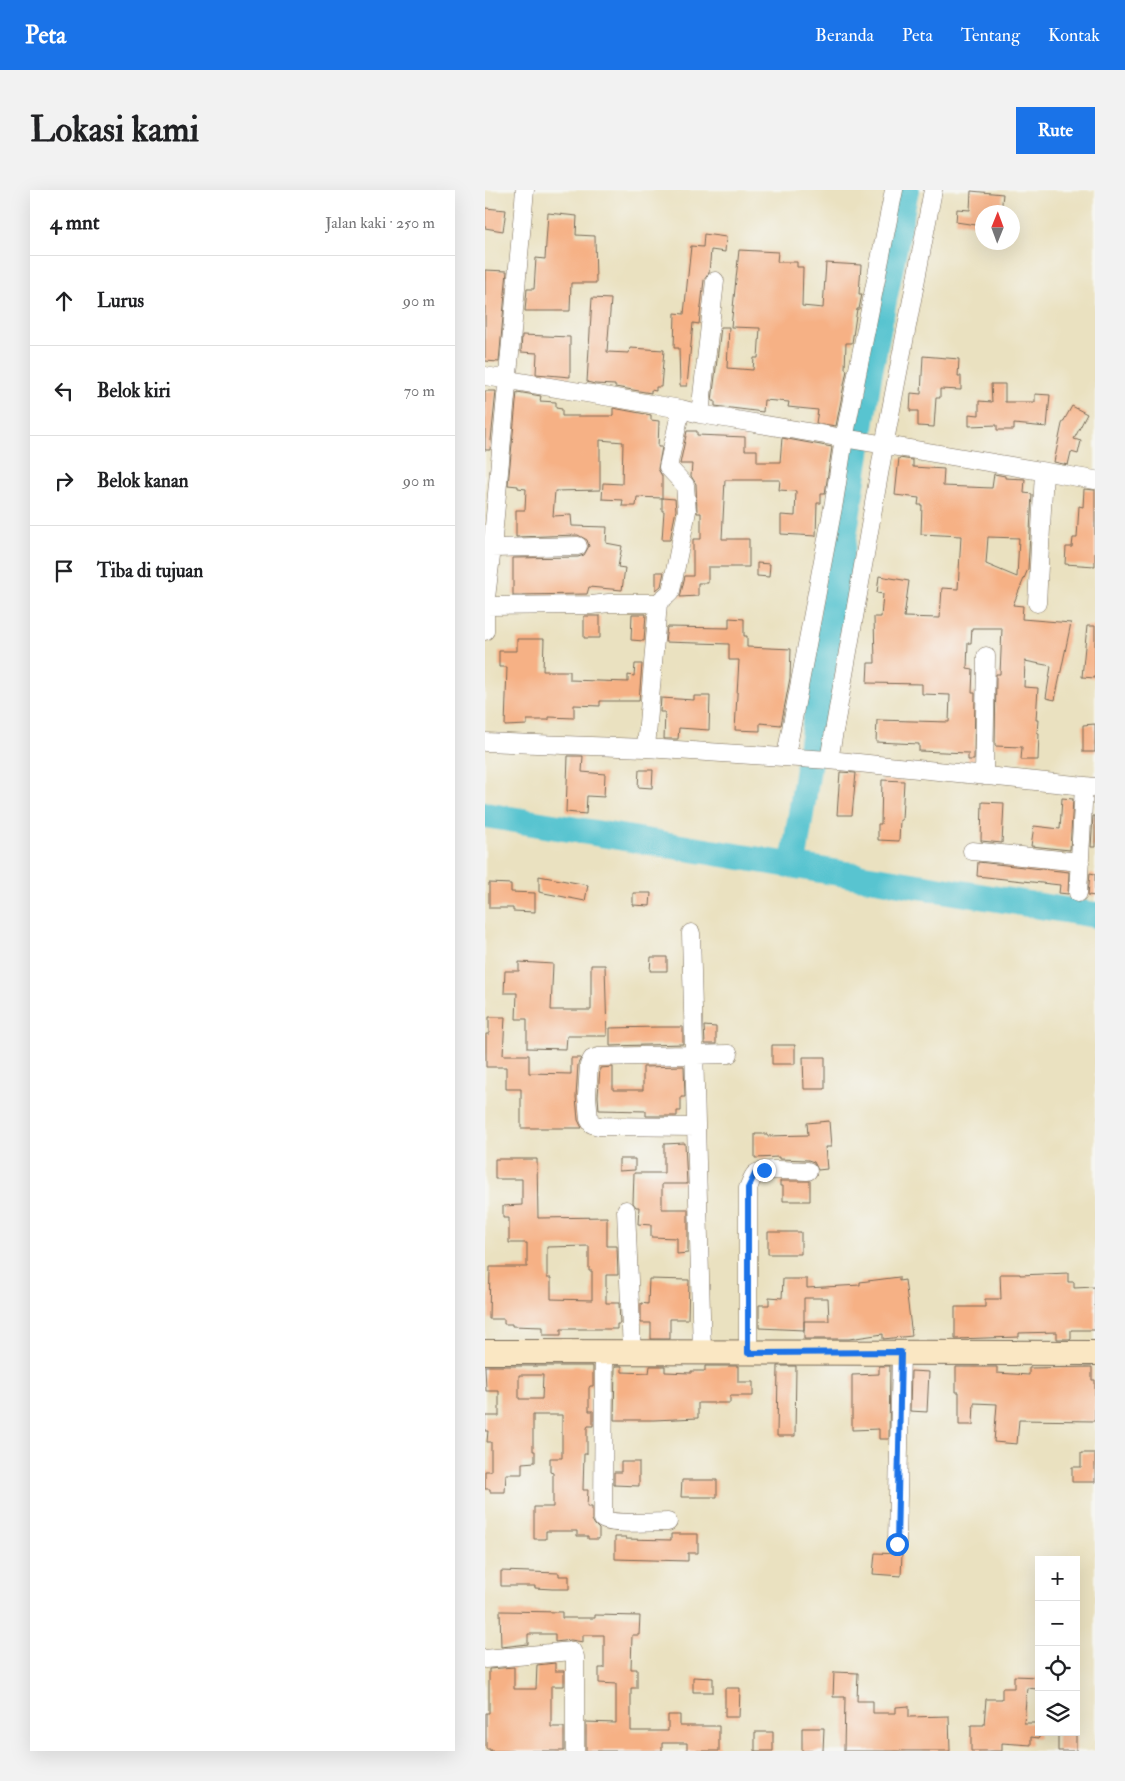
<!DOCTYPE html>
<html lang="id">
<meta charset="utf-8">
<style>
:root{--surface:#fff;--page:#f2f2f2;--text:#202124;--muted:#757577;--line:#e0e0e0;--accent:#1a73e8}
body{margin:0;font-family:"IM FELL Double Pica",serif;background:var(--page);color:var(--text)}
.controls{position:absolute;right:15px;bottom:15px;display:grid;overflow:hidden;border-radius:0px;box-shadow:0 5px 20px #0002}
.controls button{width:45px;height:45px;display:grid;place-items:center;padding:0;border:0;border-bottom:1px solid var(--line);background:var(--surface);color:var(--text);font:25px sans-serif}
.compass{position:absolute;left:490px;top:15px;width:45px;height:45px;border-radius:50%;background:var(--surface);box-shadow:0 5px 20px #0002;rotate:1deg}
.stop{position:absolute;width:15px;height:15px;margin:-11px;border:4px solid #1a73e8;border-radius:50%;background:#fff}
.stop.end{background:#1a73e8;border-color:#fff;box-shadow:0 1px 5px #0008}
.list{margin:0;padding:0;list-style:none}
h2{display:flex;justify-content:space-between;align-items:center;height:65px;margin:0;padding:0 20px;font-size:21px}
h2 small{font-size:16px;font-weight:400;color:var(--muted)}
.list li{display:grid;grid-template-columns:32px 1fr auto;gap:15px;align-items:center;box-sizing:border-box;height:90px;padding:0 20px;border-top:1px solid var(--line)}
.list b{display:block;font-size:19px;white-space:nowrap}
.list em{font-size:16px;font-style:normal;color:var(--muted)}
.icon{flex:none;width:28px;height:28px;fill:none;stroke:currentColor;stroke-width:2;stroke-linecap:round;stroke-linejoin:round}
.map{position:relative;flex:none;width:610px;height:1561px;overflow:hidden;border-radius:0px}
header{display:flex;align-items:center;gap:30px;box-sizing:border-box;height:70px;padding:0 25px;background:var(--accent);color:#fff}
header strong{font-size:24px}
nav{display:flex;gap:28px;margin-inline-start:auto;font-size:18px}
.intro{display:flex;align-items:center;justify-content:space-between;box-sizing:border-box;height:120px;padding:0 30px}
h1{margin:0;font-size:35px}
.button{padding:12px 22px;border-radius:0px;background:var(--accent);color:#fff;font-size:18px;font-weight:700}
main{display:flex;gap:30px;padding:0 30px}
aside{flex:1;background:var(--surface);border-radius:0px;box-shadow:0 5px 20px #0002}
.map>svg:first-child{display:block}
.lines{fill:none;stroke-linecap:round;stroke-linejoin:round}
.river{stroke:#58c4d0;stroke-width:26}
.building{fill:#f6b185;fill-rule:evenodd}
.street-casing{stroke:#786a57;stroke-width:19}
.secondary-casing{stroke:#786a57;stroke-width:26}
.street{stroke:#fff;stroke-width:18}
.secondary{stroke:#fae7c3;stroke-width:24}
.route{stroke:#1a73e8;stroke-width:6}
</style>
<header>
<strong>Peta</strong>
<nav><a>Beranda</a><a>Peta</a><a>Tentang</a><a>Kontak</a></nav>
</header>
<div class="intro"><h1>Lokasi kami</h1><a class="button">Rute</a></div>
<main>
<aside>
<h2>4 mnt<small>Jalan kaki · 250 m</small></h2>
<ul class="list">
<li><svg class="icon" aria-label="ahead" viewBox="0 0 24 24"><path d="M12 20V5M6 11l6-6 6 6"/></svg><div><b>Lurus</b></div><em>90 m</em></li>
<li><svg class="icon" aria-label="left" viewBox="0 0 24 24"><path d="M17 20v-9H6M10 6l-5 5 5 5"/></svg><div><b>Belok kiri</b></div><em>70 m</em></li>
<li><svg class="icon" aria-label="right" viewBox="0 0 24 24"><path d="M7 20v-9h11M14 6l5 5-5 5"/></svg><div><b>Belok kanan</b></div><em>90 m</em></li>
<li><svg class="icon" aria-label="arrive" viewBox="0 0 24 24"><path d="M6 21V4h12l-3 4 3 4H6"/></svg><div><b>Tiba di tujuan</b></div></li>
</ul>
</aside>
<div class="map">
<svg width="610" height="1561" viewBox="0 0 610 1561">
<rect width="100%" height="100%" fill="#f6f6f2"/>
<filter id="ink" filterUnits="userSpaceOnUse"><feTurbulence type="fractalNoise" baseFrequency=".02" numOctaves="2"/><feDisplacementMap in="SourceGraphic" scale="10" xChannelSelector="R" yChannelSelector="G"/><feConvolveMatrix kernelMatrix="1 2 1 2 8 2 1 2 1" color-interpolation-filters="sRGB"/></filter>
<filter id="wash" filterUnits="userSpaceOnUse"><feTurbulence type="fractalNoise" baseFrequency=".0096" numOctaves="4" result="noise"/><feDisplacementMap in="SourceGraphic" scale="20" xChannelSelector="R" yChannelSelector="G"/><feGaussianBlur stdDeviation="1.12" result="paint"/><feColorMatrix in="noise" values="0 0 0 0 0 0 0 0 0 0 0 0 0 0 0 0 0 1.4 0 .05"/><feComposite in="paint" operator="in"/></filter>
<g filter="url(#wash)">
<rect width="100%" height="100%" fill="#eae1c0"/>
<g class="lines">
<path class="river" d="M0 625 610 725
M308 675 384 186 421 0"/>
</g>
<g id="blocks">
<path class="building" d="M486 1 518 4 516 22H498V36L471 32 472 19 485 20Z
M0 18 21 20 18 41 0 38Z
M63 23 92 26 91 45 110 46 111 93H86L85 121H40L42 99H49L51 68 60 69Z
M219 44 241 47 240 62 226 60 224 83 219 90 214 134 208 133 202 196H195L194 158H189L190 123 199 124 206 56 218 57Z
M254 60 293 62 292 72H312V77H318L317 116 338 118 341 73 376 75 374 104H377L374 119H372L367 153H361L360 179 362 180 351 236 331 233 333 220 303 217 304 212 279 210 278 222 230 216V211H227L236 137H244L242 178 268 180 269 168H273L275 138 246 137Z
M0 80 22 81 14 172 0 171Z
M107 108 126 109 122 162 144 163 145 158 179 160 176 197H171V201L166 200V203L130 197V195L110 194 102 192Z
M37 145 85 147V187L51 184 52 163 36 162Z
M438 166 474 169 473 186H476V200L455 199V208H451L449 237 433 236V221H425L426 203 436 204Z
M506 194H520V212H550V204L565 205 562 237 529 234V240H512V235L484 236V224L494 225V211L507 212Z
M0 201H11L5 260H0Z
M32 202 56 206 55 211 71 212V218L77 219V226H128V218L166 225V230L174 231 173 257H177L173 279 177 286V308L152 307 151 316H137L138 310 117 309 118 293 137 294 138 252 115 250V300L70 301 68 326 86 325 87 336 122 337 121 353 137 356 133 377 140 378 137 400 104 397 102 404 28 405V368L93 367 99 365 104 356 102 350 93 345 31 347V320H40L41 299 33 298V296L23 295Z
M587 216 602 224 589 249 596 251 593 264 586 262 583 275 569 272 577 234Z
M202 241H212V245L260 247V260H272V272H295L297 248 347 257 340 304H336V313H332L331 346 296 344V325L310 326 311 301 294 300 295 290H240L237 349H264V377H223V393H213V406L195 407 200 386H208V349H216V323H212L211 294 206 286 207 274H195Z
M414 268 428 270V277L459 279 458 296 507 298 509 284 520 286V288L540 289 539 303 547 304 543 379 528 415 538 416 537 429 586 433 570 510 561 508 566 476 540 471 539 497 553 498 551 530H553L552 543H554L553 570H536L537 557 510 556 511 484H515L517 438H487L486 453H483L482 478 488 479 487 503H490L489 570H483V563L434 561V554L391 552 392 530 464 532 465 505 437 504V494L382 493 383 473H390L389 427H396L398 404 392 403 394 386 424 391 419 427 455 428 457 398 473 399 476 346 436 344 437 315H433L434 308 410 305ZM503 347 534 348 532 387 501 374Z
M599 299 610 300V376L580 374 581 357H587L588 348H592L594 316 598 317Z
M177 308 190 309 191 320 185 350H177L179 321H177Z
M272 373 285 374 284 387 272 386Z
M171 382H179L176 396 171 400Z
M147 424H161L159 451 146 450Z
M99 426H115V448H99Z
M244 428 259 429V446H262V457L306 459 305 488 296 535 275 533V541L250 540 254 470H244V454L180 452 182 437 244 438Z
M602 436H610V488L597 487Z
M32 449H59L58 481H85V490L143 492V485L149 486 150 474H157L154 511H115V516L89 515V528L64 527V530H42V535L20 536 22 477H14V461H32Z
M209 506H225L224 540 194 538 193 549H179L180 522H175L176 508 209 510Z
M610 534V562H598V535Z
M83 566H98L97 582 120 584 119 607 102 606 101 624 81 622Z
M154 580H168L167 598 153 597Z
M355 582 371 583 367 625H352Z
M397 590 419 591 417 630H415L414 651 393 650V634H396Z
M577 608 588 609 585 660 546 656 549 636 575 639Z
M497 612 519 613 517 653 496 651Z
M608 626H610V657H606Z
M493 672 584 682 583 704 574 703 575 695 492 686Z
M605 683 610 684V706L603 705Z
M54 686 103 695 100 711 54 702Z
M4 693 26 694V702L50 703V722L28 721V718H4Z
M148 703H166L165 716 148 715Z
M166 767H182V781H165Z
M34 772 68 774 66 820H106V775H120L122 846H82L81 859 42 858V829H31L32 803H19L20 781H34Z
M4 827H20L18 865H44V883L86 884V868H96L93 874 91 907 93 930 97 938H36V899H21V877H1V844H4Z
M219 836 231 837V854H220Z
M173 837H198V854L125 856V838Z
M287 855H310V874H287Z
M318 867H340V899H319Z
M199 876 200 907H196V921H192V926H161V921L114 920 113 906 115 878 128 877V900H158V877Z
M344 931 346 957H340L342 979 333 980 329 972 323 970 294 969V967L270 968V944H282V946L323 945 322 933Z
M200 953 202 994H177V1019H203V1063L192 1064V1048L166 1047V1035L153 1034 154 1017H151L148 1013 149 983H179V954Z
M10 969H52L53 1028 122 1027V1056H132L133 1085H121V1113H134L135 1134H132V1139H76V1145H58V1137L27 1136V1134H19V1129H4L5 1077H42V1053H24V1028H18V1016L37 1015V989H10ZM104 1056V1081H107V1110L66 1109V1088H62V1057Z
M134 969H150V980L134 981Z
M295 991H325V1011H298V996H295Z
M283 1042H316V1064H283Z
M583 1083V1092H589V1098L610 1097V1140H586V1149H572V1142L534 1143V1147L470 1149V1117H500V1109H516L515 1084H535V1085Z
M414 1087V1091L420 1090 427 1146 398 1149V1144L364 1149H319V1131H344L343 1108H319V1140L274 1138V1115H284V1107L297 1108 298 1089H322V1098L375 1095V1092Z
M164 1089 204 1090 203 1129H185V1149H166V1133H156V1113L163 1114Z
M0 1176H108V1196H105L104 1198V1221H108V1236H103L102 1238V1264H99L98 1300H103L102 1317H107V1330L110 1335 114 1339V1349H103V1346H92V1341H61V1349H49V1317H68V1283L65 1282V1268H77V1225H48V1261H50V1272L37 1273V1284H21L20 1302H5V1299H0V1281H6V1252H2L3 1241H0V1226H14V1201H1ZM34 1185H58L57 1209H34Z
M130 1176H137V1182L164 1183 165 1176H180V1182L206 1183V1181H220V1176H253V1192H268V1206H245V1213H213V1228L169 1230H129Z
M293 1176H311L310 1246H292Z
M394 1176H405L404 1249H394V1239L367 1240V1185L394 1184Z
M471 1177H512V1183L544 1185V1178L607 1177V1190H610V1231L534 1230 532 1254 509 1252 512 1214 489 1213 488 1235H474V1202H471Z
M426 1181 444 1182 442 1222 425 1221Z
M596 1263H610V1292H587V1277H596Z
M136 1272H154V1296L129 1295V1282H136Z
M197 1290H232V1307H196Z
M186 1344H213V1363H203V1371L130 1369V1347H141V1349L186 1350Z
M390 1363 417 1364 416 1386 388 1384Z
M16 1381 74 1383V1386H84V1399H67L50 1398V1396H16Z
M15 1421 77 1422V1428H110V1425L155 1426 154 1445H147L146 1479H152V1498H146V1541H183V1525H195V1536H234V1561H202V1553H177V1561H101V1532L131 1533V1494L114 1493V1478H119V1445H98V1452L86 1450 70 1452V1444H43V1454L16 1457Z
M70 1473V1481H79V1496H66V1537H79V1561H5V1559H1V1523H4V1479L29 1477V1499H51L52 1475Z
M349 1482 373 1483 372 1511H388V1523H411V1517L424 1516V1527L464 1526 465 1561H359L360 1507H348Z
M529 1486 553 1487 552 1499 542 1498 539 1533H554V1548L546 1547V1555L517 1553V1561H486V1535H499L501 1509H517V1498H529Z
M208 1487 228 1488V1502H208Z
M240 1498H255L254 1527H240Z
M317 1538H339L338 1561H317Z
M270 1542H288V1561H270Z
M573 1542H591V1561H573Z"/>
</g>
</g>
<g filter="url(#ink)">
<use href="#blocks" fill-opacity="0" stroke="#786a57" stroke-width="1"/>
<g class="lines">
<defs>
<path id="street" d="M0 186 196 219 215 224 610 290
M215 224 230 91
M7 358 93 356
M552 413 559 282
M0 416 106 415 124 413H173C177 408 183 406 186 401L202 321 200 295 183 277 196 219
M0 441V416L7 358 40 0
M0 552 161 558 344 570 610 597
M161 558 173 413
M301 566 349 312 359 249 409 0
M344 570 399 256 448 0
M499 586 501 466
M487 661 595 672
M593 703 599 596
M206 743 217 1163
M211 937 114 936 107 934 104 929 102 906 104 875 107 869 113 867 244 864
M141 1020 147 1162
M119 1162 118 1329C127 1335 170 1332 183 1332
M263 1163V998C265 994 267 987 270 984 279 977 312 981 323 981
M412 1354 416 1162
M0 1469 87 1461 90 1467V1561"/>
<path id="secondary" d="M0 1162 610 1163"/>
</defs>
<use href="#street" class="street-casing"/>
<use href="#secondary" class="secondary-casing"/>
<use href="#street" class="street"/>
<use href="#secondary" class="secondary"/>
</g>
</g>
<g class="lines" filter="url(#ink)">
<path class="route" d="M279 980 270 984 263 998V1163L416 1162 412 1354"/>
</g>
</svg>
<div class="controls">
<button>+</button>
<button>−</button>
<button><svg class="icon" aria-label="locate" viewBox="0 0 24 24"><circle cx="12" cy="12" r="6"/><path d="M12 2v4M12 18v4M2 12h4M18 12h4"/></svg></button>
<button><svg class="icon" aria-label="layers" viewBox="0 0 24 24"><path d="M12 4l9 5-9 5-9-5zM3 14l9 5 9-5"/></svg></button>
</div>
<svg class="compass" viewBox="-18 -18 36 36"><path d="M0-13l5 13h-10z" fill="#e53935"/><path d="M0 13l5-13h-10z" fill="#757577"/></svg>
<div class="stop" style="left:412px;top:1354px"></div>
<div class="stop end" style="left:279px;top:980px"></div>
</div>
</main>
